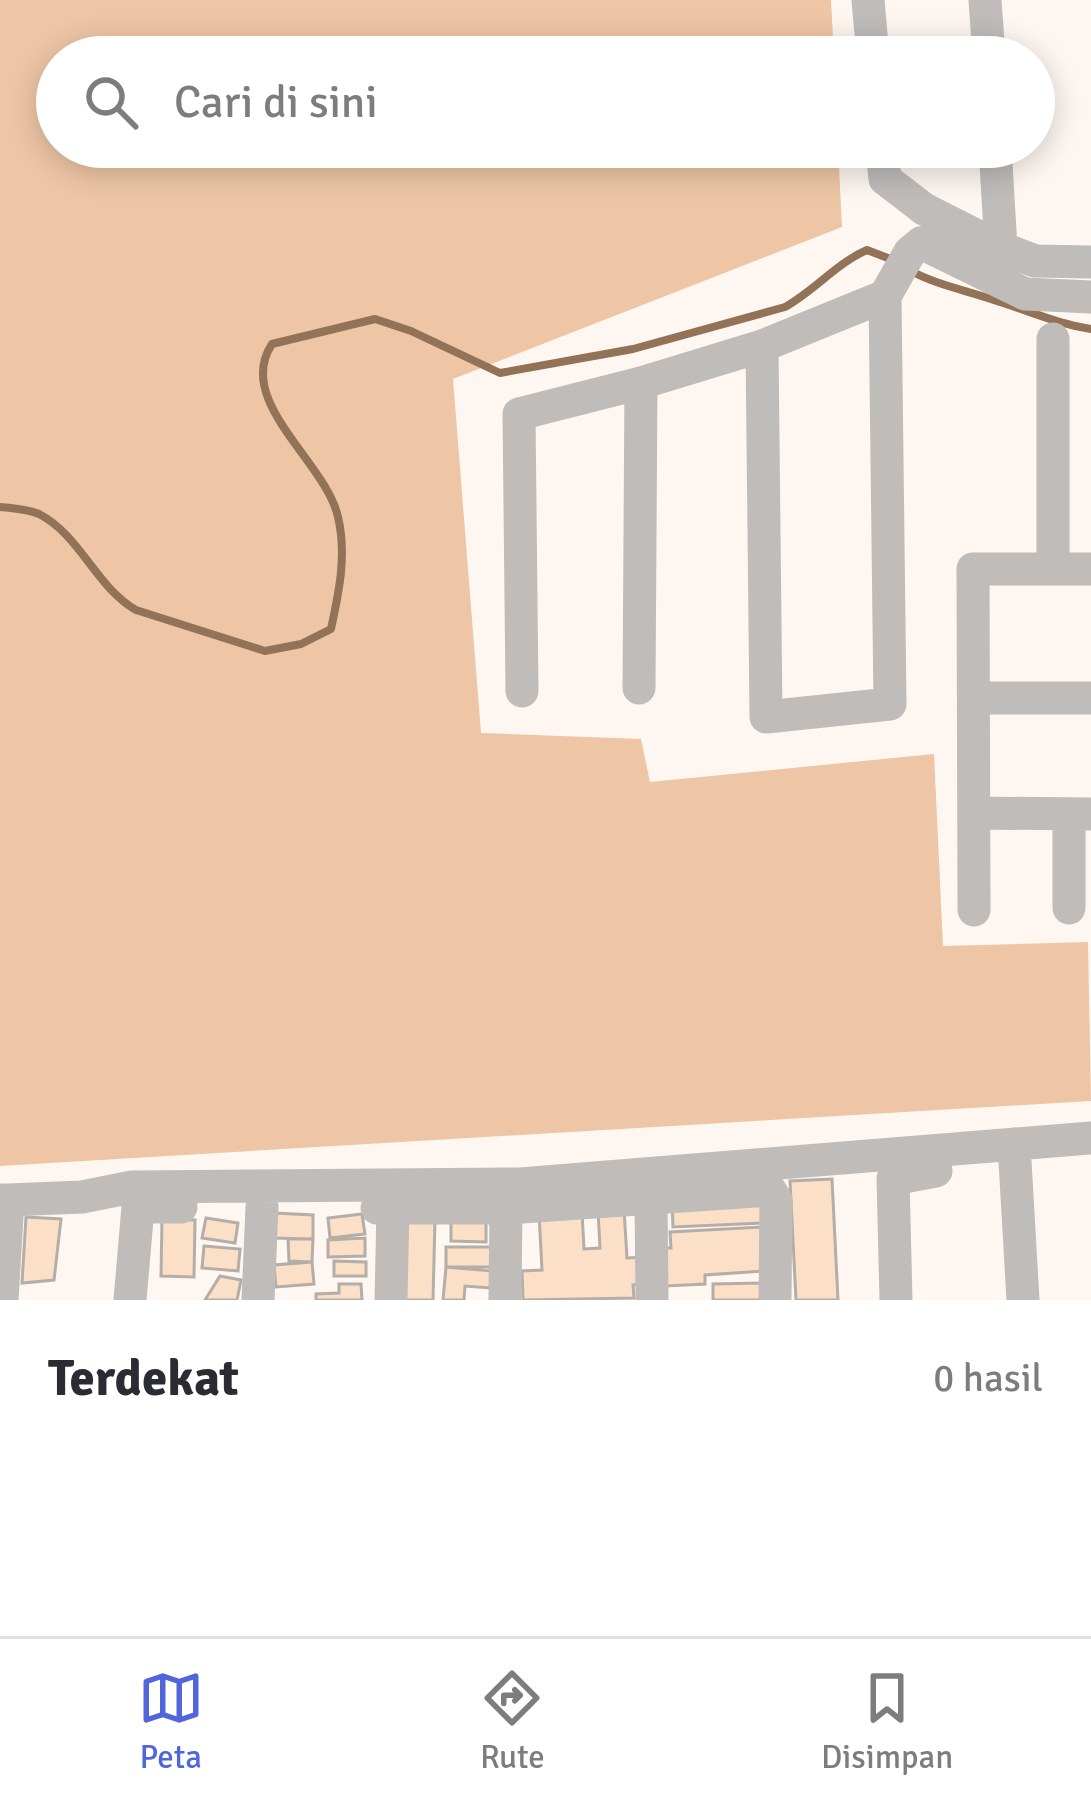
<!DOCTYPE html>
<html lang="id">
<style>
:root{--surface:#fff;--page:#f2f2f3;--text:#2b2b33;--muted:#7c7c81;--line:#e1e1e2;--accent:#5266dc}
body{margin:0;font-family:Signika,sans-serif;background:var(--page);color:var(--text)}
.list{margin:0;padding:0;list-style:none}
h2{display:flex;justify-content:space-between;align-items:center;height:156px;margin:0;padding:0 48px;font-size:51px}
h2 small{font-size:39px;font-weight:400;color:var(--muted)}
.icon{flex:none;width:66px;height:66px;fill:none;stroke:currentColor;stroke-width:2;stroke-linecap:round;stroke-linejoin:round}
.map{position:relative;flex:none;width:1091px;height:1300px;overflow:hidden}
.search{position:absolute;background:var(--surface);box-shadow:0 6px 30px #0003;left:36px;right:36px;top:36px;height:132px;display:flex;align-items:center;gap:30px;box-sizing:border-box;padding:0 42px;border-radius:66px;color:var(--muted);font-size:45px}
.sheet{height:336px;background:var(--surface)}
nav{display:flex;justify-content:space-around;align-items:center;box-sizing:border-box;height:168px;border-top:3px solid var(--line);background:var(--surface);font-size:33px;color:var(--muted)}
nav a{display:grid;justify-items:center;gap:6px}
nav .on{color:var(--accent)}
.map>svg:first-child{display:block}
.green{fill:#eec6a5}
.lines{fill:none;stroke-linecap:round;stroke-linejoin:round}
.stream{stroke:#937357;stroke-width:8}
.building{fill:#fcdfc7;stroke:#b4ada8;stroke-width:3}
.minor{stroke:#bfbcba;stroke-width:33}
</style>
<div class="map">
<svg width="1091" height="1300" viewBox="0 0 1091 1300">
<rect width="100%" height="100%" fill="#fef7f1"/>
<path class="green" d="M0 0H831L834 57H57V147H838L842 227 453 379 481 733 641 739 650 782 934 754 943 946 1088 942 1091 1101 0 1166Z"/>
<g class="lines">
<path class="stream" d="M911 271C939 286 970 291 1000 302 1032 312 1058 324 1091 329
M0 507C12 508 28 509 39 514 80 535 96 587 136 610L265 651 301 644 331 629C339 592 347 555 338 517 326 462 234 401 272 344L375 319 411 331 500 373 633 349 785 307C814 291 837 263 867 250L893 260"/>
</g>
<path class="building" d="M832 1179 838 1300H796L790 1181Z
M761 1197 763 1223 673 1227 672 1202Z
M624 1209 627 1258 647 1257 648 1284 633 1285 634 1298 523 1300 522 1271 542 1270 539 1213 582 1211 584 1249 600 1248 598 1211Z
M274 1213 313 1215V1239L272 1238Z
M362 1214 365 1234 330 1238 328 1218Z
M451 1215 486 1216V1242L451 1241Z
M26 1217 61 1219 54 1280 22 1283Z
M206 1218 238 1223 235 1243 202 1238Z
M406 1218 435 1219 433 1300H404Z
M162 1219 195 1220 194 1277 161 1276Z
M761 1227 764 1271 705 1275V1284L666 1286 664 1248H671L670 1232Z
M365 1238V1256L328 1257V1240Z
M288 1239H313L312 1262 289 1261Z
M204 1246 240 1249 238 1271 202 1268Z
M446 1247H496V1267H446Z
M334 1261 366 1262V1276H334Z
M312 1262 314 1284 276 1287 274 1265Z
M446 1267 492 1271 490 1288 465 1286 464 1300H443Z
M220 1276 241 1280 237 1300H205Z
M762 1283V1300H713V1284Z
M339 1284H361L362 1300H316V1294L339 1293Z"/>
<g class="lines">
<path class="minor" d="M868 0 873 57
M985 0 989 57
M882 147 885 179 924 209 1001 248 1035 261 1091 262
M995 147 1001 248
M1053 339V569
M762 346 766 717 890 704 885 296
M639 688 641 383
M522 691 519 414 641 383 762 346 885 296 910 252 921 243 1025 294 1091 297
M974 698H1091
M974 813 1091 814
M1069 908V814
M974 910 973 569H1091
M1014 1144 1023 1300
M651 1199 652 1300
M0 1200H8L2 1300
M8 1200 82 1197 132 1187 520 1184 1091 1138
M377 1208H506L770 1190 776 1200 775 1300
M130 1300 138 1207H181
M258 1300 262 1207
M391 1300 393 1208
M505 1300 506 1208
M896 1300 893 1179 936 1171"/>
</g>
</svg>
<div class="search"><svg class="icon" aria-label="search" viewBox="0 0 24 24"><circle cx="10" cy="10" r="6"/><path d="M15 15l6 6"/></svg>Cari di sini</div>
</div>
<section class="sheet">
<h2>Terdekat<small>0 hasil</small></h2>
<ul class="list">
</ul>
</section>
<nav>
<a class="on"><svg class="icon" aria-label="map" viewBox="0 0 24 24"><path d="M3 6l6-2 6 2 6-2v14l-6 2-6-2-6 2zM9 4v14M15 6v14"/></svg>Peta</a>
<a><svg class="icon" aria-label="directions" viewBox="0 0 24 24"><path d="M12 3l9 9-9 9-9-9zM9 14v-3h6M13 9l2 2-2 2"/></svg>Rute</a>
<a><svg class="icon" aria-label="saved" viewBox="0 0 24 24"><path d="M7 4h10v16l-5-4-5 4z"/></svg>Disimpan</a>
</nav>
